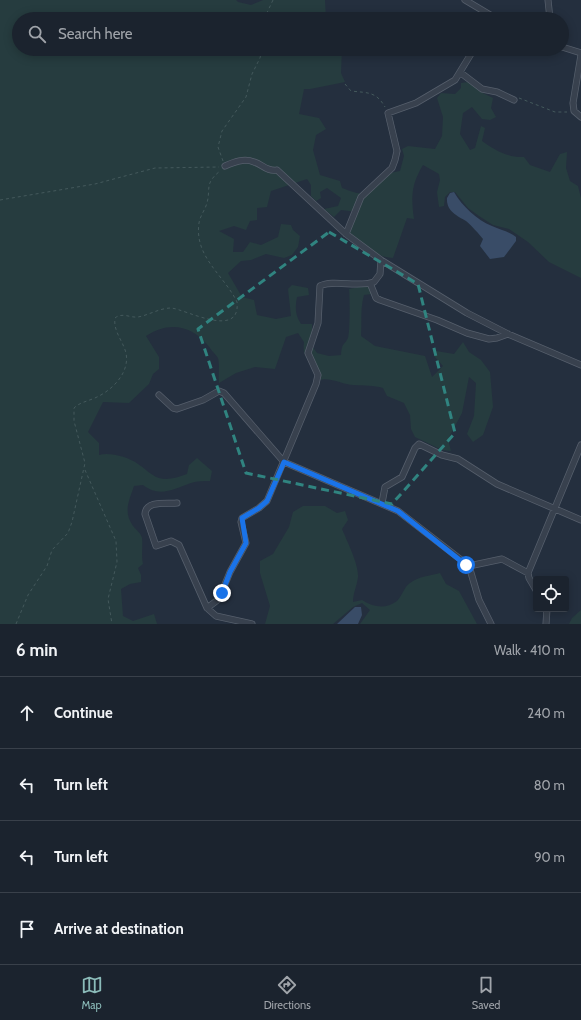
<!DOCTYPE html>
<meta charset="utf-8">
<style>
:root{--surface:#1b232e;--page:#282f3a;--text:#f1f3f6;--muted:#a0a4aa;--line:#39404a;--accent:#8bbbb9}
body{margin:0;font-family:Cabin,sans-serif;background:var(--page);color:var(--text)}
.controls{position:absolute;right:12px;bottom:12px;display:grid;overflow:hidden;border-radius:4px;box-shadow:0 2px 10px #0003}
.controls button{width:36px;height:36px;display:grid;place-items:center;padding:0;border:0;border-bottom:1px solid var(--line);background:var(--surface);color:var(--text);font:20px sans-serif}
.stop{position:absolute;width:12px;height:12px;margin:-9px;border:3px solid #1a73e8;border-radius:50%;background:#fff}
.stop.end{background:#1a73e8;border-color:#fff;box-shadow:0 1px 4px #0008}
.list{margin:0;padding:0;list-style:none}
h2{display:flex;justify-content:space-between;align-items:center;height:52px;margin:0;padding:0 16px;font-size:17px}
h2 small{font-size:13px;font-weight:400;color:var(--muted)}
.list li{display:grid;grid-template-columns:26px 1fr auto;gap:12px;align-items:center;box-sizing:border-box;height:72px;padding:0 16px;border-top:1px solid var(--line)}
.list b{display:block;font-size:15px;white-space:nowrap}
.list em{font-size:13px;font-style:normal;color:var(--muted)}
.icon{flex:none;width:22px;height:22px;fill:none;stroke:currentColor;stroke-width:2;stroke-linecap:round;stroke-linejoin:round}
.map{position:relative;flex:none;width:581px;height:624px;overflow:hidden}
.search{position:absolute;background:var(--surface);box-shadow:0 2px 10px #0003;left:12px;right:12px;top:12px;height:44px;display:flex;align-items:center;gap:10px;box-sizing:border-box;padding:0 14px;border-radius:22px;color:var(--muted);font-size:15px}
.sheet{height:340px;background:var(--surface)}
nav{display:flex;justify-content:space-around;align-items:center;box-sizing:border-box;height:56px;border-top:1px solid var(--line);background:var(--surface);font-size:11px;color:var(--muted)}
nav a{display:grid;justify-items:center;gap:2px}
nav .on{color:var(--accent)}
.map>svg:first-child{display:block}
.green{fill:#263c3f}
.water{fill:#394c67}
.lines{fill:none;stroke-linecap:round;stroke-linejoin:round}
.minor-casing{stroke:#565f6c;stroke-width:7}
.path{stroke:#44595c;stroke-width:1;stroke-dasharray:3 3;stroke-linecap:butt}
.minor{stroke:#38414e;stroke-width:5.5}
.route{stroke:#1a73e8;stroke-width:5}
.marked{fill:none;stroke:#308480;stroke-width:3;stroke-dasharray:8 5;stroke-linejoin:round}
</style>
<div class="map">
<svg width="581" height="624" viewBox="0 0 581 624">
<rect width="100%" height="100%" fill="#242f3e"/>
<path class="green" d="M0 0H236L238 2 251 5 263 0H325L326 19H19V49H342L341 73 345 82 310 89H304L299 114 319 118 326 129 316 135 313 150 320 175 340 181 342 188C372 200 370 192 390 173L400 171 404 156 402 149 408 146 435 149 442 136 443 117 437 98 441 93 455 94 461 88V83L468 82 481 92 493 98 491 108 496 117 490 120 482 119 472 107 463 113 460 134 470 150 475 148 481 126 485 128 482 141C494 150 509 158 524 157L530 165 550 172 560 154 567 152 566 168 570 181 578 186 581 198V278L549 262 528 242 509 229 493 225 479 216 468 208 455 192H450L445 197 444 206 439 207 437 192 440 180 439 174 423 165C411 185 411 197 414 219L407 218 393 258C375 257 362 245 350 233L357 212 341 210 334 217 324 209 338 206 341 198 327 188 320 192 321 198 316 201 311 196V185L307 179 271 191 267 207 257 208V220L250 221 246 230 234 226 219 231 234 239 233 252H243L250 242 261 245 278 237 281 224 291 225 293 230 300 236 298 247 292 255 284 258 266 254 251 260 241 261 228 273 242 297 254 300 257 315 276 319 291 316 288 289 292 285 308 288 309 295 297 297C295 308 295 315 301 324H312V346L317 353 329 356 341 355C342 342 344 346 348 338 350 332 350 296 349 289L368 285 372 294 364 295C360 309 362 321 361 336L375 346 425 356 432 377 443 366 434 356 436 351 454 354 463 342 469 352 481 360 490 372 493 407 483 435 473 442 467 434 474 416 476 383 469 377 462 413 448 439 451 451 442 450 415 437 411 429 410 415 404 403 387 396 383 388C373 385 365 386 354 385 342 385 332 377 319 380V370C308 360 302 357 304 342L298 333 286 337 275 369 255 367 236 373 219 383C218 376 220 365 218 358 216 355 212 351 210 348 194 326 170 320 146 336L159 357V369L153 374 149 384 129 403 103 402 88 432 99 443V455C110 452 128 457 138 464 145 468 150 475 159 478 168 481 178 477 187 474L189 465 197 458 212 471 210 481C204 481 197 481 191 483 173 489 160 498 143 485L134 486C129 501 123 512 133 526 136 530 141 533 142 538 143 547 141 555 143 564L138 568 141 575V582L130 584 121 589 123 616 133 621 154 614 157 624H0Z
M303 506H325L337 513 345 511 348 520 342 529C347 541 359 565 358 577 357 586 353 593 353 602L362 600C373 607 385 610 397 601 402 596 404 587 410 583 419 576 430 576 440 573L446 584 459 591 477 624H360L370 610 362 603 353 607 333 624H265L270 606 260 573V561L273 554 289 527 293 512Z
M581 610V624H569L572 618Z"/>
<path class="water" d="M454 192C462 206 477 220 492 226 501 230 508 231 516 237V241L504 257 490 259 480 246 483 239C480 235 470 224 466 221 457 216 446 211 447 198L450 193Z
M355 607H361L362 615 358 624H337Z"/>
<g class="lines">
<defs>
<path id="minor" d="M465 0 497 19
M548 0 550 19
M562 47 581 53
M581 55 573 103 574 111 581 117
M461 73 482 89 497 92 514 100
M225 166C234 162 244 158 254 162 262 164 267 172 277 170L346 234 381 260 467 313 508 334 581 365
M346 234 361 197 392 168 395 160 397 151 388 113 416 103 455 80 474 49
M370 283 376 298 380 300 437 320 467 333 489 339 497 338 508 334
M159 395 173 408 177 409 203 400 219 391 224 393 284 462 398 511 469 566
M177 503C167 504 146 500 145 514L156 546 171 541 179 545 207 608 216 616 252 624
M382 503 385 487 402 477 415 448 419 444 442 455 458 459 497 484 581 520
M536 590 529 578 528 573 581 445
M207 608 219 599 230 572 246 543 241 522 242 518 259 508 267 501 316 384 318 375 308 353 318 323 320 286C334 279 357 288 374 282L380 274 381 260
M491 624 479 600 469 566 502 559 528 573
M546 624 547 609"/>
</defs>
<use href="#minor" class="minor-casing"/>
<path class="path" d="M264 19 273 0
M345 84 351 91C367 93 376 91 385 107
M519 98 555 112H567
M223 161 218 147 222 131 246 97 252 74 260 58 262 49
M0 200 95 184 155 168 219 167
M85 470 116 541 117 562 108 599 112 624
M16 624 28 595 47 566 52 550 68 533 72 522 85 463 74 421V408C80 402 89 401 97 397 112 390 130 373 126 353 123 341 113 331 115 318 122 312 130 318 138 317 149 315 160 308 171 308 185 309 241 340 237 302 224 275 194 257 199 223 200 216 205 210 207 203 211 188 204 184 220 171"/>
<use href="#minor" class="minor"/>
</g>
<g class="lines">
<path class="route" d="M222 593 230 572 246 543 242 518 259 508 267 501 284 462 398 511 466 565"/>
</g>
<path class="marked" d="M329 232 418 284 455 433 392 504 246 473 198 329Z"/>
</svg>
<div class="controls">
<button><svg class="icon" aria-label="locate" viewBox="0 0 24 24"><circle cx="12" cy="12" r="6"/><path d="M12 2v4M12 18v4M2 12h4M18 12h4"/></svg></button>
</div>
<div class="stop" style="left:466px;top:565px"></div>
<div class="stop end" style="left:222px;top:593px"></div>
<div class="search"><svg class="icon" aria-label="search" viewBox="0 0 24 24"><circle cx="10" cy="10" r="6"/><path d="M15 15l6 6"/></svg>Search here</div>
</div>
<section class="sheet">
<h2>6 min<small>Walk · 410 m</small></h2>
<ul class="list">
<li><svg class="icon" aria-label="ahead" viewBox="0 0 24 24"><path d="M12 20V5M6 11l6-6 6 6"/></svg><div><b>Continue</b></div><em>240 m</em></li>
<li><svg class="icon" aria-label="left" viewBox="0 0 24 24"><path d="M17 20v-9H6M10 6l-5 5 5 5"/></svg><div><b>Turn left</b></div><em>80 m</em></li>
<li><svg class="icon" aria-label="left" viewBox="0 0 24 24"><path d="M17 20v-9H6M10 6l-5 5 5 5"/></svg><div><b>Turn left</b></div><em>90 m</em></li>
<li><svg class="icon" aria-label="arrive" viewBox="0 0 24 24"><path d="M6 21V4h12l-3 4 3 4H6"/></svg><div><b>Arrive at destination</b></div></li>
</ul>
</section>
<nav>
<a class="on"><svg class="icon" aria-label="map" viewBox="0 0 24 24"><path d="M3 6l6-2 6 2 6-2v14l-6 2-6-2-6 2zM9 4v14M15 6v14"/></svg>Map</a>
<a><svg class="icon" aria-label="directions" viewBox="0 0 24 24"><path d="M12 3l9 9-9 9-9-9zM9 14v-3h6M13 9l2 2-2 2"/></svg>Directions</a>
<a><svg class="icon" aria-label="saved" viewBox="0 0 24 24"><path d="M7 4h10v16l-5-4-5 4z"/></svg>Saved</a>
</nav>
